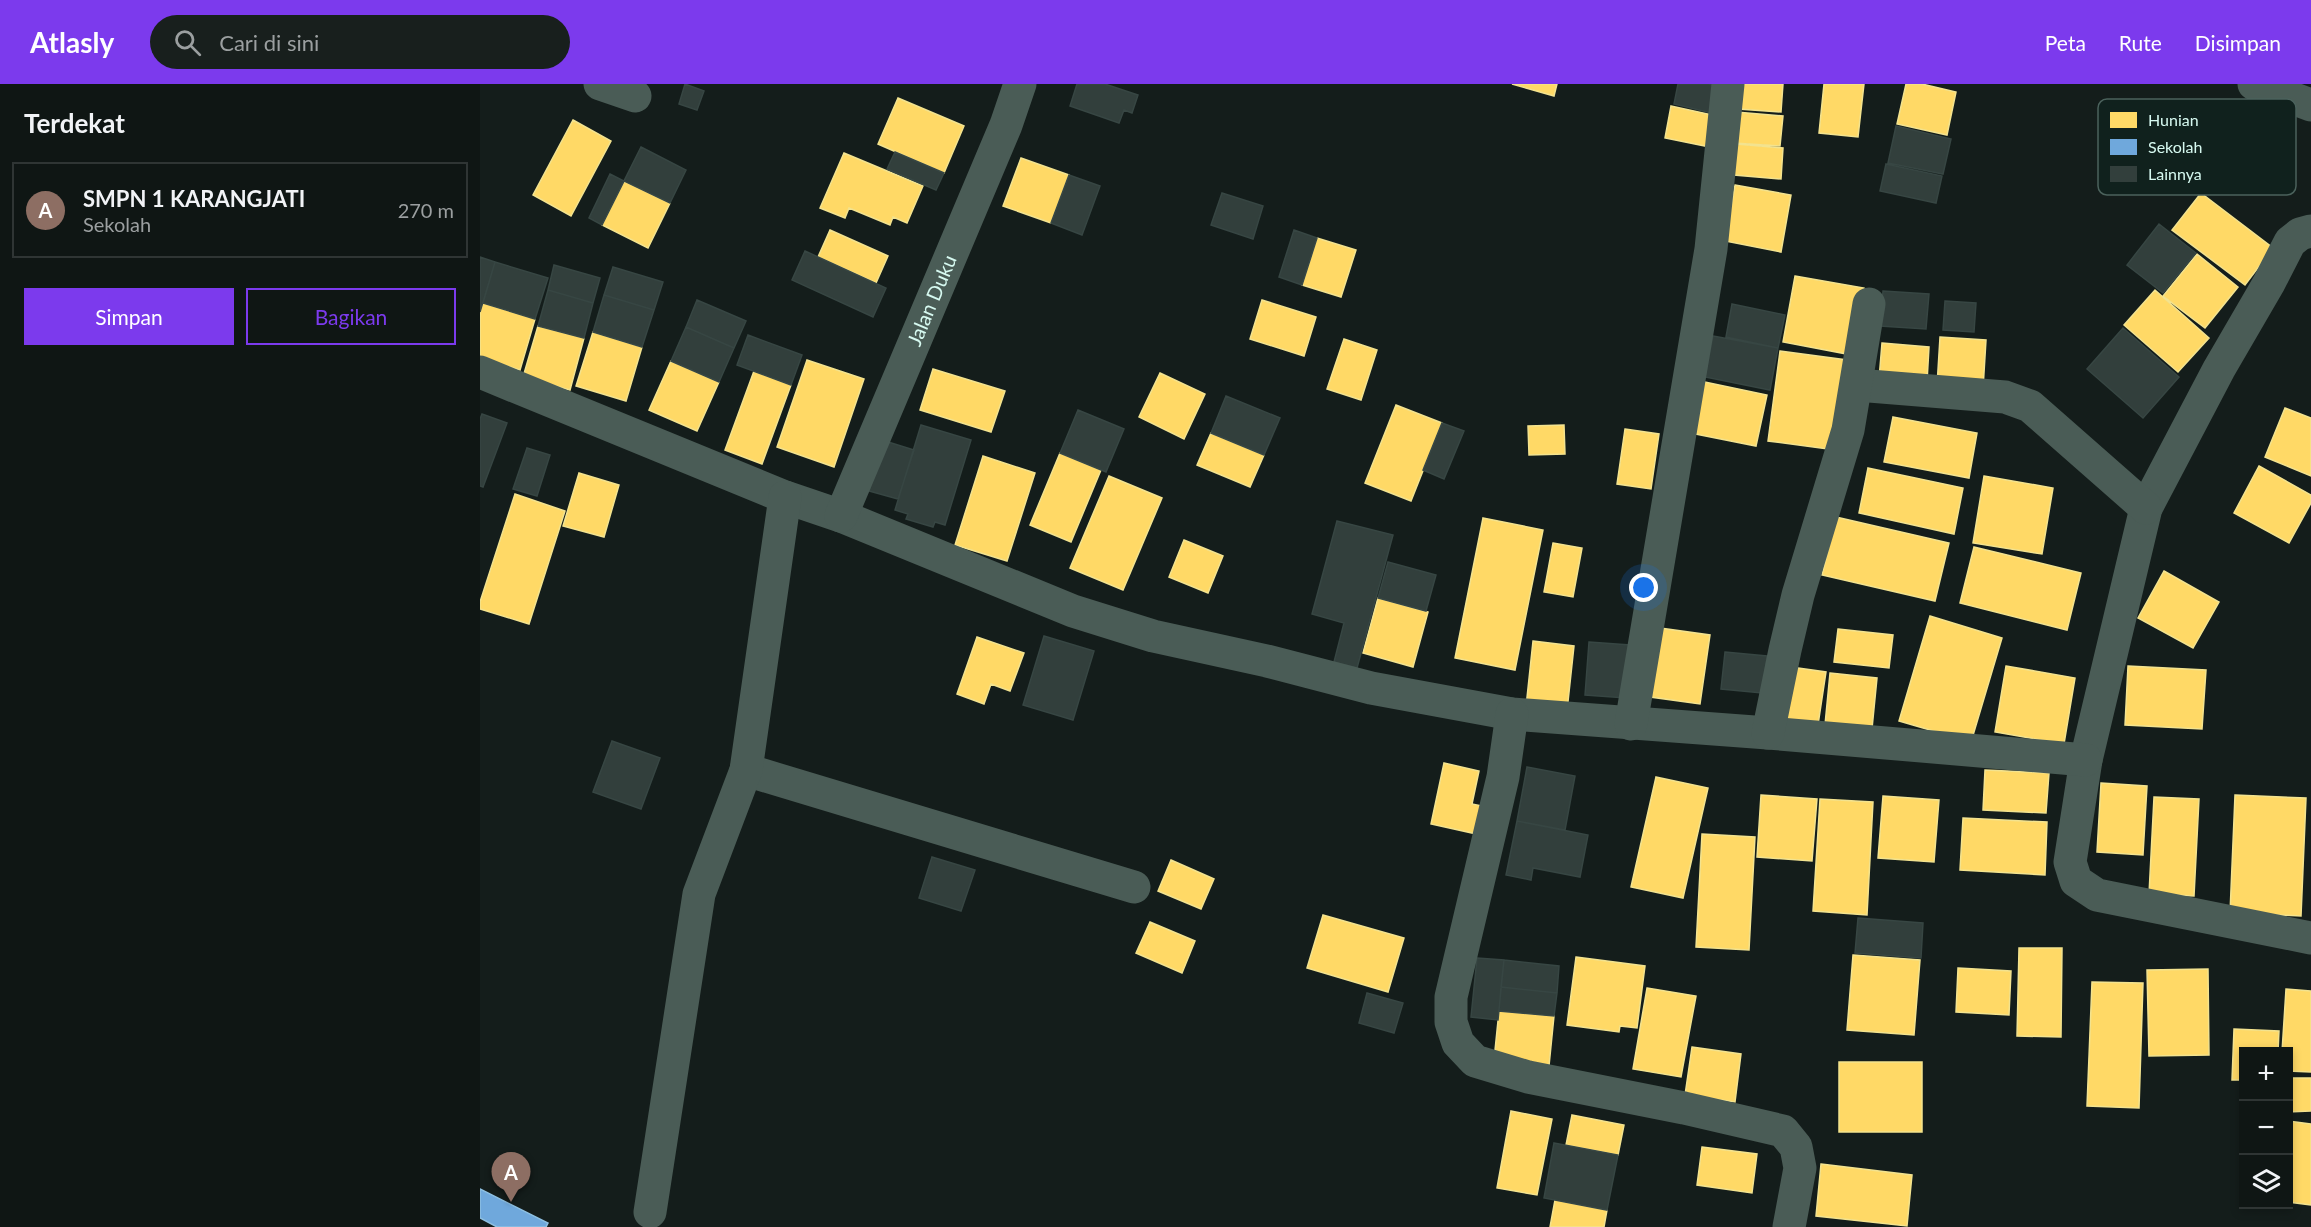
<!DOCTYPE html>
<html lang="id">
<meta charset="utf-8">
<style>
:root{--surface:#0f1614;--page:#181f1d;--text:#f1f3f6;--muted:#9b9fa0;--line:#2f3534;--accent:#7c3aed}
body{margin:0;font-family:Lato,sans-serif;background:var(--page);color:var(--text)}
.controls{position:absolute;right:18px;bottom:18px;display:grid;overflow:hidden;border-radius:0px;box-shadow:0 3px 9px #0003}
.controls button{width:54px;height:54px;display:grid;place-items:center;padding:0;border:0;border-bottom:2px solid var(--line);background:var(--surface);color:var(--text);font:30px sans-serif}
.you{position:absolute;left:1164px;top:504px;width:21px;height:21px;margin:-15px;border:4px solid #fff;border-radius:50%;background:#1a73e8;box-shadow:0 0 0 9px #1a73e833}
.badge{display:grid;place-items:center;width:39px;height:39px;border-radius:50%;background:var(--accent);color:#fff;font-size:20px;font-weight:700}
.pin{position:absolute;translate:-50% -50px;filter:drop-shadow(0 2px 3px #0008)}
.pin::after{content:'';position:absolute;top:32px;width:21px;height:18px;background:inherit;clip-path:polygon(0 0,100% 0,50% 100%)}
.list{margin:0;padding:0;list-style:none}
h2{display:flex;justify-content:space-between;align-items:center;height:78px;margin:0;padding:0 24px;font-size:26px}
h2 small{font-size:20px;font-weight:400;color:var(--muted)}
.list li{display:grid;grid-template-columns:39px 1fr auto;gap:18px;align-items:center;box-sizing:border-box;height:96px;margin:0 12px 12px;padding:0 12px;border:2px solid var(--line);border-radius:0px}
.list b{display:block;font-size:22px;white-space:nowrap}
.list p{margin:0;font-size:20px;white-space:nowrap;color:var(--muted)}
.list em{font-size:20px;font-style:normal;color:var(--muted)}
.actions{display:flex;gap:12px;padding:18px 24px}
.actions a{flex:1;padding:14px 0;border:2px solid var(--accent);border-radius:0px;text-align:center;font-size:21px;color:var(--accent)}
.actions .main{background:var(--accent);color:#fff}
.icon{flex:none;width:33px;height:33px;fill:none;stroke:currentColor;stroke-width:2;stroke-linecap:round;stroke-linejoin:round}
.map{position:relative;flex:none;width:1831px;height:1143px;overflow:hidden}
header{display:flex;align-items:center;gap:36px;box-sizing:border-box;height:84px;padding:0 30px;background:var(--accent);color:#fff}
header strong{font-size:28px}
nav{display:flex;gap:33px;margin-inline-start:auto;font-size:21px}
.search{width:420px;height:54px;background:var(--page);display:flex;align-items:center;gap:15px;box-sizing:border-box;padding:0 21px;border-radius:33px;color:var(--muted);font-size:22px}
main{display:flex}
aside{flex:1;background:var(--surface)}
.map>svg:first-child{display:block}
.homes{fill:#ffd966;stroke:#f3e38f;stroke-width:1.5}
.schools{fill:#6fa8dc;stroke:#8ec0e2;stroke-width:1.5}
.building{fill:#323f3c;stroke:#374643;stroke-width:1.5}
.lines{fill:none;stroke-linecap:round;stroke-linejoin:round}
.minor{stroke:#4a5c56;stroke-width:33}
.labels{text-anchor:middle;stroke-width:6;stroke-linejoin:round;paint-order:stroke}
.street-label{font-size:20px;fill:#d6f9f0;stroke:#10211d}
.key{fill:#10211d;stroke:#4b625c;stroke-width:1.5}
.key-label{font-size:16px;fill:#d6f9f0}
</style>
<header>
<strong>Atlasly</strong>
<div class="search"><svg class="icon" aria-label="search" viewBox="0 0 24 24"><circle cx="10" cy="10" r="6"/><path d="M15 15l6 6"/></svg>Cari di sini</div>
<nav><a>Peta</a><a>Rute</a><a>Disimpan</a></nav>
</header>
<main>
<aside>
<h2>Terdekat<small></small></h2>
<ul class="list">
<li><span class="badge" style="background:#8d6e63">A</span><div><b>SMPN 1 KARANGJATI</b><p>Sekolah</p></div><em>270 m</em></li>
</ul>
<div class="actions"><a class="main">Simpan</a><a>Bagikan</a></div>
</aside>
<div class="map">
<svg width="1831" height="1143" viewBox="0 0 1831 1143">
<rect width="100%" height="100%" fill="#141d1b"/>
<path class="homes" d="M1032 0H1077L1074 12Z
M1260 0H1303L1301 28 1258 25Z
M1344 0H1384L1378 53 1339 49Z
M1426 0H1442L1476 8 1467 51 1417 40Z
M418 14 484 42 464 89 398 60Z
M1191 22 1237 32 1230 63 1185 54Z
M1256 28 1303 32 1300 62 1254 59Z
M93 36 131 57 91 132 53 111Z
M1256 60 1303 64 1301 95 1254 91Z
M364 69 443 102 427 139 413 133 410 141 369 124 365 134 340 124Z
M541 74 589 91 571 139 523 122Z
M144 97 190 119 168 164 122 141Z
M1255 101 1311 111 1301 168 1245 157Z
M1721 109 1793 164 1765 201 1692 146Z
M350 146 408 172 396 199 338 173Z
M837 154 876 166 861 213 822 201Z
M1717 170 1758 203 1725 244 1683 212Z
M1315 192 1384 204 1372 271 1303 258Z
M1675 206 1729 254 1698 288 1644 241Z
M782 216 836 233 824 272 770 255Z
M3 219 55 235 40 286 0 274V228Z
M58 242 104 254 90 306 43 293Z
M113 248 162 263 146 317 96 302Z
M1460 253 1506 256 1503 305 1457 302Z
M864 255 897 266 881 316 847 305Z
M1402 259 1449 263 1447 298 1399 295Z
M1300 267 1367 276 1355 366 1288 357Z
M327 276 384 295 354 383 297 363Z
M191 277 239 298 217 347 169 326Z
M453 285 525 307 511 348 440 326Z
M274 287 311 301 282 380 245 366Z
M680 289 725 310 704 355 659 333Z
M1220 297 1287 311 1276 362 1210 349Z
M916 321 962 339 931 417 885 399Z
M1805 324 1831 334V392L1785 373Z
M1413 333 1497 349 1489 394 1404 378Z
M1084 341 1085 370 1049 371 1048 342Z
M1145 345 1179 350 1171 405 1137 400Z
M731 349 784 371 770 403 717 381Z
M580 369 621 386 591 458 550 441Z
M503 372 555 389 527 477 475 461Z
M1779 382 1831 411V419L1809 459 1754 429Z
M1388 384 1483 404 1474 450 1379 429Z
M99 389 139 401 124 453 83 442Z
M629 392 682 414 643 506 590 484Z
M1504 392 1573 404 1562 470 1493 459Z
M35 410 85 427 49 540 0 525V518Z
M1356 433 1469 459 1455 517 1342 491Z
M1003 434 1063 446 1035 586 975 574Z
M704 456 743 472 728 509 689 493Z
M1073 459 1102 464 1093 513 1064 508Z
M1494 463 1601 489 1587 546 1480 519Z
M1684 487 1739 518 1713 564 1658 534Z
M898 514 948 528 933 583 883 569Z
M1450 532 1522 554 1491 658 1419 637Z
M1173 543 1230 551 1220 620 1163 612Z
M1358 545 1413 551 1409 584 1354 578Z
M497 553 544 569 530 607 511 600 504 620 477 610Z
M1053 557 1094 562 1087 627 1046 623Z
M1526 582 1595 594 1584 660 1515 648Z
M1648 582 1726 586 1722 645 1645 641Z
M1311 583 1346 588 1338 641 1303 636Z
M1350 589 1397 594 1391 655 1344 651Z
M964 679 999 687 992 720 1007 723 1001 751 951 740Z
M1505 686 1569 689 1566 729 1503 726Z
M1176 693 1228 704 1203 814 1151 803Z
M1621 699 1667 702 1663 771 1617 768Z
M1281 711 1337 715 1332 777 1277 773Z
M1755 711 1826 714 1821 832 1750 829Z
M1403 712 1459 716 1454 778 1398 774Z
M1674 713 1719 715 1714 812 1669 810Z
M1340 715 1393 718 1387 831 1333 827Z
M1483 734 1567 738 1565 791 1480 786Z
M1222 750 1275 753 1269 866 1216 863Z
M691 776 734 795 721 825 678 807Z
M843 831 924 854 908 908 827 884Z
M670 838 715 857 702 889 656 869Z
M1539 864H1582L1581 953 1537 952Z
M1373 871 1440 876 1434 951 1367 946Z
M1096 873 1165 882 1157 944 1140 942 1139 948 1087 941Z
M1478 884 1531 887 1529 931 1476 928Z
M1728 885 1729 971 1669 972 1667 886Z
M1612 898 1663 899 1659 1024 1607 1022Z
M1167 904 1216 912 1201 993 1153 985Z
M1806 905 1831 907V988L1808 987V968H1802Z
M1019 927 1074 932 1069 982 1014 976Z
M1754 945 1799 947 1798 968H1764V996H1752Z
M1212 963 1261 970 1255 1018 1205 1011Z
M1359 978H1442V1048H1359Z
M1808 994H1831V1027L1808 1028Z
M1031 1027 1072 1035 1057 1111 1017 1104Z
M1092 1031 1144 1041 1138 1071 1086 1061Z
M1808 1037 1831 1040V1121L1808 1118Z
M1222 1063 1277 1070 1272 1109 1217 1101Z
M1341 1080 1432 1091 1427 1142 1336 1132Z
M1075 1116 1127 1126 1124 1143H1070Z"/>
<path class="schools" d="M0 1105 68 1139 66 1143H17L0 1134Z"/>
<path class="building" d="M205 0 224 7 217 26 199 20Z
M597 0H625L658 11 652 29 644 26 639 39 590 22Z
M1198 0H1228L1242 3 1236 30 1194 20Z
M1416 42 1471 55 1463 90 1408 79Z
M161 63 206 86 190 119 144 97Z
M415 68 464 89 456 106 407 85Z
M1406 80 1462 92 1456 119 1400 107Z
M130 90 144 97 122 141 109 134Z
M589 91 620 102 602 151 571 139Z
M742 109 783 122 773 155 731 141Z
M1679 140 1716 169 1683 209 1647 181Z
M814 146 837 154 822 201 799 193Z
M325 167 406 204 393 233 312 196Z
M0 173 15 178 0 228Z
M15 178 68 194 55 235 3 219Z
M74 181 120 194 113 219 68 206Z
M133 183 183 198 174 226 124 211Z
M68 206 113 219 104 254 58 242Z
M1403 207 1449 210 1446 245 1400 242Z
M124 211 174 226 162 263 113 248Z
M217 216 266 237 254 264 206 243Z
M1465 217 1496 219 1494 248 1463 246Z
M1252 220 1305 231 1298 264 1246 253Z
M206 243 254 264 239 298 191 277Z
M1643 244 1699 293 1663 334 1607 285Z
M268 251 322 271 311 301 257 281Z
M1233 252 1298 264 1290 306 1225 293Z
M746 312 800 334 784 371 731 349Z
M598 326 644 345 626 388 580 369Z
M2 330 27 339 3 403 0 402V335Z
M962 339 984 347 964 395 943 386Z
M441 341 491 356 465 441 455 438 453 443 426 435 428 430 415 426Z
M405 357 434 366 418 415 389 407Z
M47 364 70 371 57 412 33 405Z
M857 437 913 451 877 584 854 578 864 539 832 530Z
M908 478 956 491 946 527 898 514Z
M564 552 614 567 593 636 543 621Z
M1109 558 1150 561 1146 614 1105 611Z
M1245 568 1287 572 1282 609 1241 605Z
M132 657 180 674 161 725 113 708Z
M1047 683 1095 692 1085 746 1037 737Z
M1037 737 1108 751 1100 793 1053 784 1051 796 1026 791Z
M452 773 495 786 481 827 439 814Z
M1378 834 1443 839 1441 874 1375 869Z
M997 874 1024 876 1018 936 991 933Z
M1024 876 1079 882 1077 909 1021 903Z
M1021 903 1077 909 1074 932 1019 927Z
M887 909 923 919 914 949 879 939Z
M1074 1059 1138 1071 1127 1126 1064 1114Z"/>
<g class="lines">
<g class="minor">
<path d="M120 0 155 12"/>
<path d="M1774 0 1831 21"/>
<path d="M1831 147 1820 150 1810 158 1789 199 1739 285 1666 424 1606 676 1590 778 1596 797 1617 811 1831 854"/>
<path d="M0 288 305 413 361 432 593 527 673 552 787 577 891 604 1032 630 1288 649 1606 676"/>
<path d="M1377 301 1525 313 1550 322 1666 424"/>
<path id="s1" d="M361 432 526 41 540 0"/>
<path d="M1032 630 1023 693 971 913V938L978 959 995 977 1048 993 1204 1024 1303 1047 1316 1063 1320 1084 1309 1143"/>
<path d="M1151 640 1231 165 1248 0"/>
<path d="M1288 649 1305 566 1318 511 1368 346 1389 220"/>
<path d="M266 686 654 803"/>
<path d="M170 1128 219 810 266 686 305 413"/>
</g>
</g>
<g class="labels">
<g class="street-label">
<text dy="7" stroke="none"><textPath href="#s1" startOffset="234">Jalan Duku</textPath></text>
</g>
</g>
<rect x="1618" y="15" width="198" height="96" rx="9" class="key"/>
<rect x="1630" y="28" width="27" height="16" fill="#ffd966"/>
<rect x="1630" y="55" width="27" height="16" fill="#6fa8dc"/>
<rect x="1630" y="82" width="27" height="16" fill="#323f3c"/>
<g class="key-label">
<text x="1668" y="42">Hunian</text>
<text x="1668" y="69">Sekolah</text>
<text x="1668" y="96">Lainnya</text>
</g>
</svg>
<div class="controls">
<button>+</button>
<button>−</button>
<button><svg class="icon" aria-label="layers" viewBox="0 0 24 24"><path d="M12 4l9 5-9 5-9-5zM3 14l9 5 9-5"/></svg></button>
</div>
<div class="you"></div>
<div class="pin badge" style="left:31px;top:1118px;background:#8d6e63">A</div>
</div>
</main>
